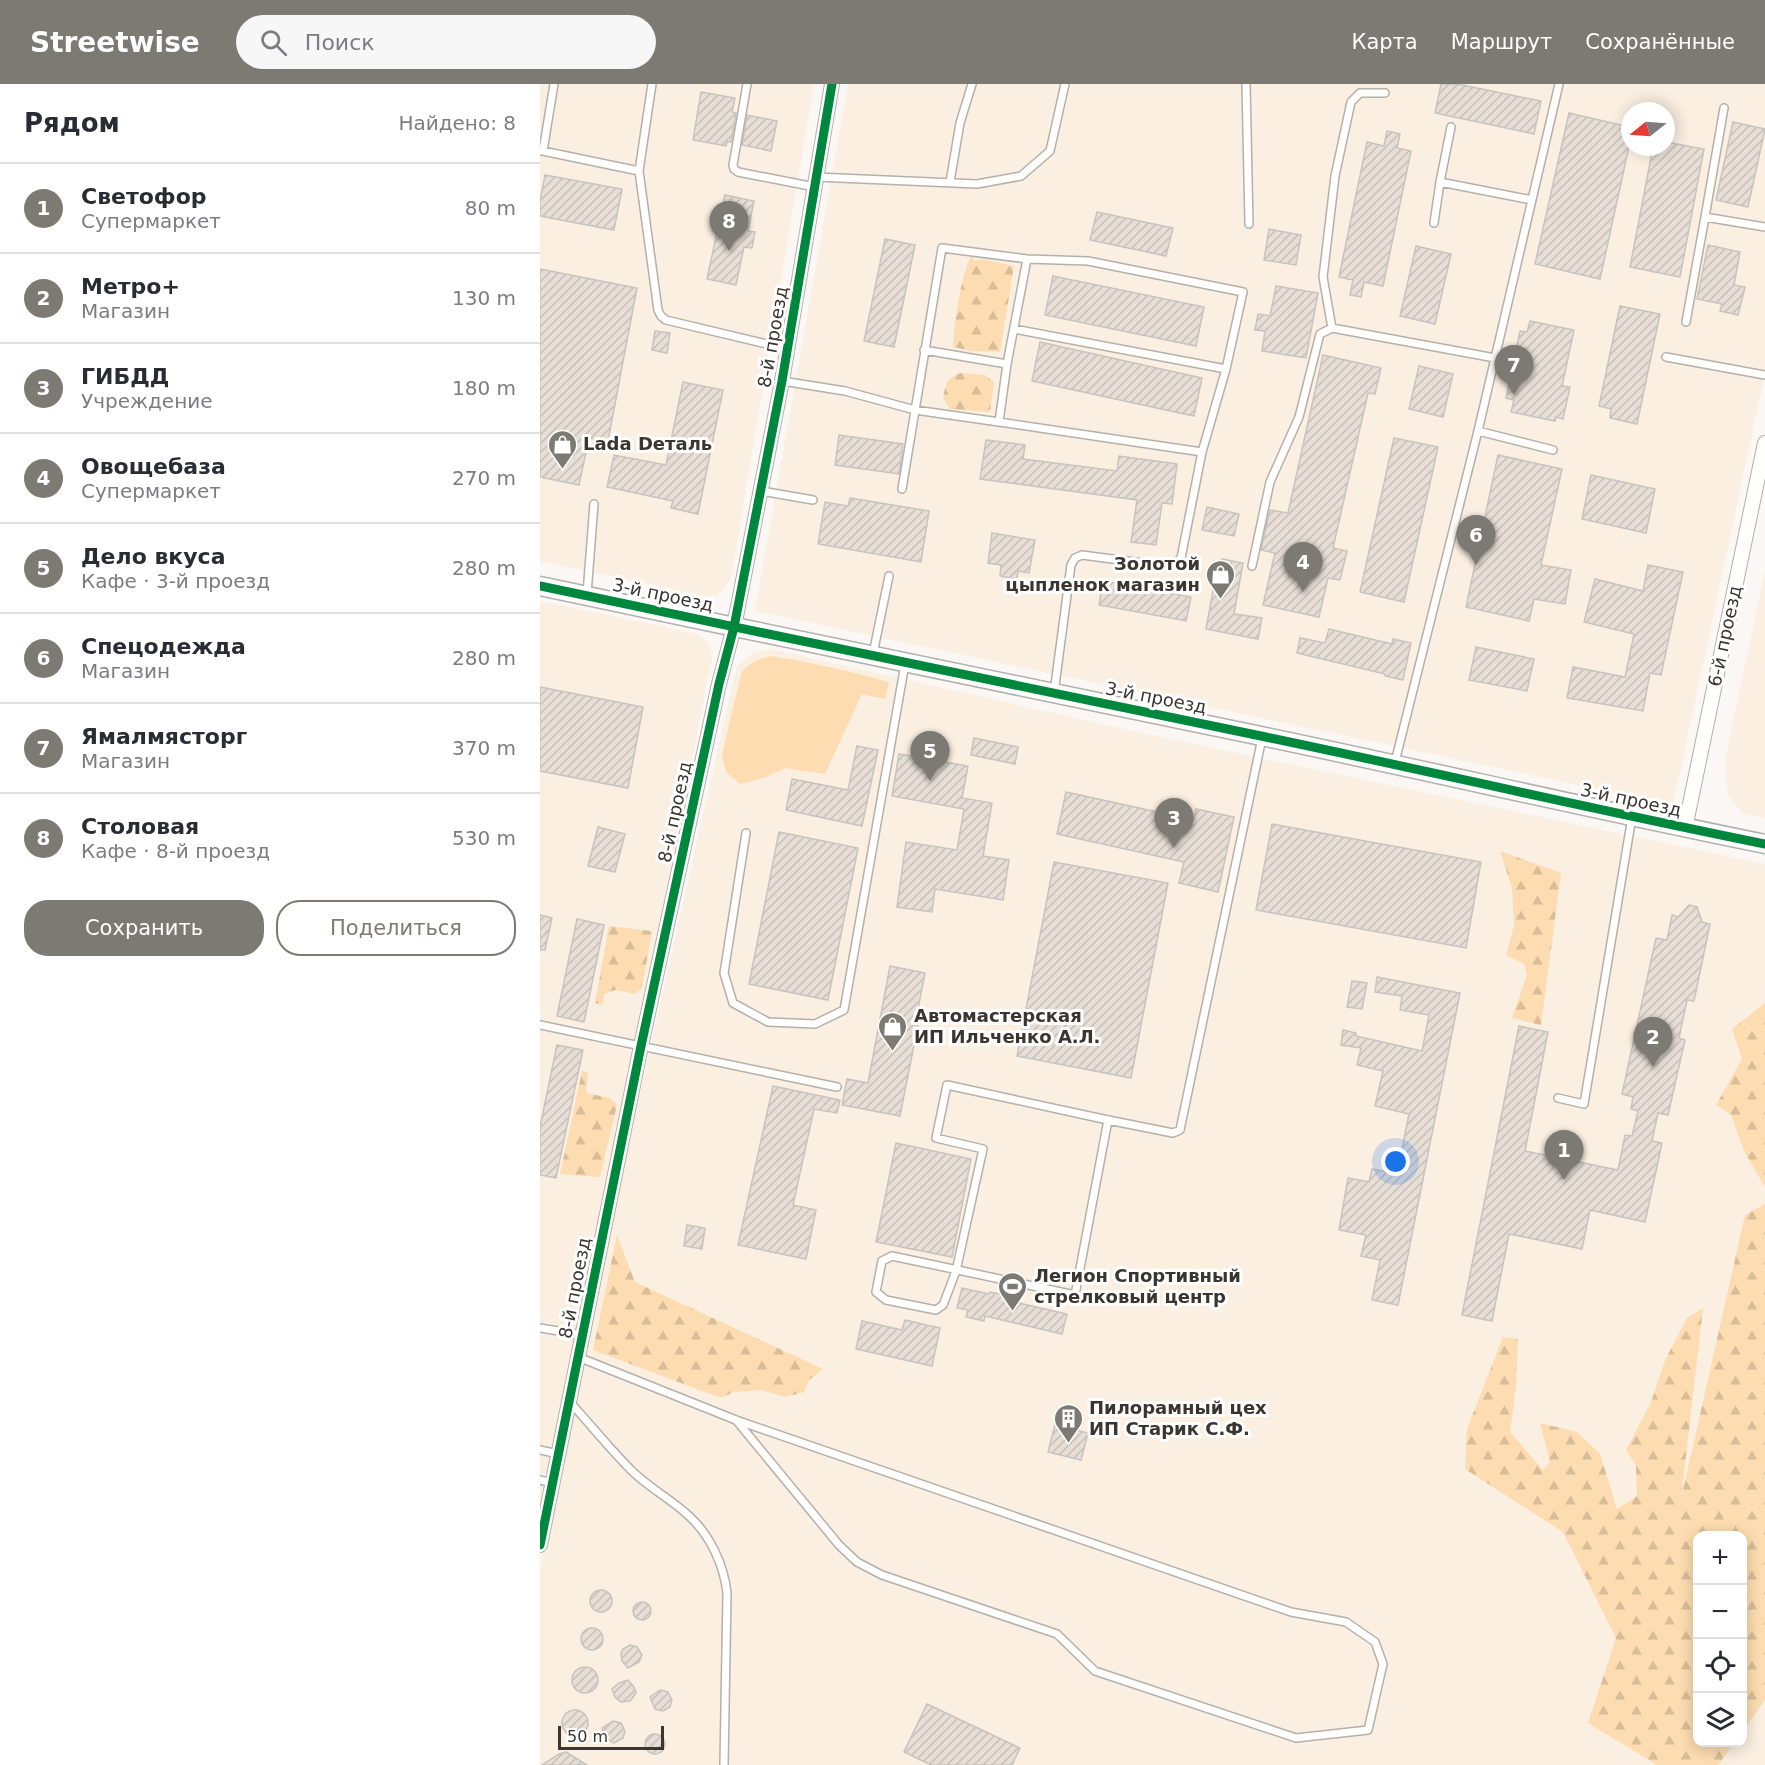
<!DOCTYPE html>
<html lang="ru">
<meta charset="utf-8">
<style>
:root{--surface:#fff;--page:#f7f7f7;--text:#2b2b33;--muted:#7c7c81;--line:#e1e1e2;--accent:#7d7973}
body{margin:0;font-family:"DejaVu Sans",sans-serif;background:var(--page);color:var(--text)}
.controls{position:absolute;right:18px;bottom:18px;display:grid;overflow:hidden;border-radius:12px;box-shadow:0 3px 15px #0003}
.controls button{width:54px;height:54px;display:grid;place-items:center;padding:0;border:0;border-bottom:2px solid var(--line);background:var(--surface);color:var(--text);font:30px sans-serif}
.compass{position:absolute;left:1081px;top:18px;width:54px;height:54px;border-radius:50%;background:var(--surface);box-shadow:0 3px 15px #0003;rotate:253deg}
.scale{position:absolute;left:18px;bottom:15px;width:106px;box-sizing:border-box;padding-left:6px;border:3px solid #3a352e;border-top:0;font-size:16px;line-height:21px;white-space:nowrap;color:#3a352e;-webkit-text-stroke:4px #fff;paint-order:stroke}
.you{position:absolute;left:856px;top:1078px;width:21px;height:21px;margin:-15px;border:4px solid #fff;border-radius:50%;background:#1a73e8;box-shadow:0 0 0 9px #1a73e833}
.badge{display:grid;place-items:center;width:39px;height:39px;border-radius:50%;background:var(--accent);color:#fff;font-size:20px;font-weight:700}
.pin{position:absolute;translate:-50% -50px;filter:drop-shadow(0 2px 3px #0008)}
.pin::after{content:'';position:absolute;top:32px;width:21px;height:18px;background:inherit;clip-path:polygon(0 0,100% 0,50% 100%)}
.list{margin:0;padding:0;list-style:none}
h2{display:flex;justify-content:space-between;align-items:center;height:78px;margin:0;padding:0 24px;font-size:26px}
h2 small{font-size:20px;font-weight:400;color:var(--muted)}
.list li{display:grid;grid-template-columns:39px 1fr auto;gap:18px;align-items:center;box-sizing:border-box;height:90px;padding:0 24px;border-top:2px solid var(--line)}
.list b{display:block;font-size:22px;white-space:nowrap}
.list p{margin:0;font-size:20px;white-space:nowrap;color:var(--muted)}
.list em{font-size:20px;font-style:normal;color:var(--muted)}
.actions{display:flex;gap:12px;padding:18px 24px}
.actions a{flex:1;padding:14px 0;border:2px solid var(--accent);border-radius:24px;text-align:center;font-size:21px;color:var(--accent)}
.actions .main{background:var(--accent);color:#fff}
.icon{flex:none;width:33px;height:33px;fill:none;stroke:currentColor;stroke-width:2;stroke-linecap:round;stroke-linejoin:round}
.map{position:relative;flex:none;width:1225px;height:1681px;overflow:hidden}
header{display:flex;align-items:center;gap:36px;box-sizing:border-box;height:84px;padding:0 30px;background:var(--accent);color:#fff}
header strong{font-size:28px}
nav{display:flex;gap:33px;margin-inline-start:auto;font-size:21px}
.search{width:420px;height:54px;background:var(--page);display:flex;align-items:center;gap:15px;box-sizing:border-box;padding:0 21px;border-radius:33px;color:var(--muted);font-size:22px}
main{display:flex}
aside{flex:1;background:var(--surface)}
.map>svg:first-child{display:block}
.built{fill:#fbefe1;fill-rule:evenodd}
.grass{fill:#fcdcb0}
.forest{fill:url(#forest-firs)}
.building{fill:url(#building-hatch);stroke:#c7c3bf;stroke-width:1.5}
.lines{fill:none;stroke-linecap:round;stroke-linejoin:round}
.service-casing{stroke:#b4b0ab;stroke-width:10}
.minor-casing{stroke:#b4b0ab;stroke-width:16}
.tertiary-casing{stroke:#b4b0ab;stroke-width:21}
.service{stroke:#fefefd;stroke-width:7}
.minor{stroke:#fefefd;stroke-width:14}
.tertiary{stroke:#fefefd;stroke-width:18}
.cycleway-casing{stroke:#fff;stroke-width:13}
.cycleway{stroke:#00873e;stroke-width:9}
.labels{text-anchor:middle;stroke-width:6;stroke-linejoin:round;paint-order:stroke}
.street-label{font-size:18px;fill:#3a352e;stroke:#fff}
.poi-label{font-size:18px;font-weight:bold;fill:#3a352e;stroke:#fff;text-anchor:start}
</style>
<header>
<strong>Streetwise</strong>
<div class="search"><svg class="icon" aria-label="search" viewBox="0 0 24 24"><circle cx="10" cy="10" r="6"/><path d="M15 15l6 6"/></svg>Поиск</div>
<nav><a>Карта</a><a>Маршрут</a><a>Сохранённые</a></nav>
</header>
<main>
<aside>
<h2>Рядом<small>Найдено: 8</small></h2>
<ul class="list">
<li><span class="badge">1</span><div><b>Светофор</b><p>Супермаркет</p></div><em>80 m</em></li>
<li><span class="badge">2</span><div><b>Метро+</b><p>Магазин</p></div><em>130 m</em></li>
<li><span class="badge">3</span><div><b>ГИБДД</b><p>Учреждение</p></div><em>180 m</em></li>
<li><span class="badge">4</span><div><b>Овощебаза</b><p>Супермаркет</p></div><em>270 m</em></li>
<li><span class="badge">5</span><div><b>Дело вкуса</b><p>Кафе · 3-й проезд</p></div><em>280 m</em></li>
<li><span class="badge">6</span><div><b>Спецодежда</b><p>Магазин</p></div><em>280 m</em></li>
<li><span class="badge">7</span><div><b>Ямалмясторг</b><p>Магазин</p></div><em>370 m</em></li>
<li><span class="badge">8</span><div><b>Столовая</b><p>Кафе · 8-й проезд</p></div><em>530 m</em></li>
</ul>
<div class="actions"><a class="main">Сохранить</a><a>Поделиться</a></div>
</aside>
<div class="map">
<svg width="1225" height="1681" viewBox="0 0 1225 1681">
<defs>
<pattern id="forest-firs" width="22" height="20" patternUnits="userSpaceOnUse" patternTransform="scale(1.5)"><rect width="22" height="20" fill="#fcdcb0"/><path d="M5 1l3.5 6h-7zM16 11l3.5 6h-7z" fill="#d9bd98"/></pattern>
<pattern id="building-hatch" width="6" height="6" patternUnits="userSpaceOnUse" patternTransform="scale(1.5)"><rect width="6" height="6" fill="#e7dfd6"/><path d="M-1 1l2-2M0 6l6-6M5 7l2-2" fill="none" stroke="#c7c0b8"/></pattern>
</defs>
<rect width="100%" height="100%" fill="#faf7f4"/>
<path class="built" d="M0 0H274L191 495 177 512H165L0 477Z
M308 0H1225V289L1133 721 215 527ZM1090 27H1126V63H1090Z
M1225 486V734L1202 729 1188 711 1185 686 1186 671Z
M0 517 158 550 168 558 172 573 0 1439Z
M230 565 612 651 1225 780V1681H0V1484L64 1169 194 594 199 580 214 569ZM1158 1452H1202V1658H1158Z"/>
<path class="grass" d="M230 572C270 578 309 587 349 598L345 615 322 610 285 690 245 684 224 694 200 700 186 688 182 670 202 587 215 577Z"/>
<path class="forest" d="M431 172 435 177 442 175 474 182 460 268 432 267 413 263C415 236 420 195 431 172Z
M421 289 445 291 454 298 450 328 410 325 403 314C406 300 407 293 421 289Z
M960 767 1021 789 1001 941 972 934 987 891 984 880 966 871 974 841 972 804Z
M69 842 112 847 102 904 95 910 75 906 64 910 63 921 55 919Z
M1225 919V1103L1205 1069 1191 1031 1176 1021 1202 975 1192 945Z
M42 987 48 988 46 1009 70 1014 77 1021 60 1093 20 1090Z
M1225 1120V1616L1203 1647 1202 1452H1158V1658L1194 1659 1178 1681H1117L1048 1639 1076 1554 1023 1448 925 1385 927 1345 963 1253 978 1255 976 1302 970 1348 1003 1386 1010 1378 1000 1339 1037 1348 1060 1370 1077 1425 1097 1412 1096 1381 1086 1366 1111 1318 1126 1274 1147 1234 1163 1224 1141 1415 1205 1131Z
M77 1151 95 1198 283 1285 268 1297 264 1308 245 1313 221 1306 194 1308 181 1314 53 1266Z"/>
<path class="building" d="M901 0H917L1001 17 994 50 895 29Z
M161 8 195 14 192 28 196 29 191 58H187L186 62 153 56Z
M1029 29 1090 43V58L1060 195 995 180Z
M207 31 237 37 231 67 202 61Z
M1193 38 1225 45 1208 123 1176 116Z
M847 47 860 50 857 64 871 67 843 202 824 198 821 213 810 211 813 196 799 193 827 58 844 62Z
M1126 58 1164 65 1140 193 1090 183 1113 63H1126Z
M5 91 82 105 74 146 0 132V117Z
M185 111 214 117 208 147 215 148 212 164 204 163 196 201 167 195Z
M557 128 633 144 626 172 550 156Z
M729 145 761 151 756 181 724 176Z
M345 155 375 161 354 263 324 257Z
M1168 161 1200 168 1194 201 1205 203 1198 231 1180 227 1182 220 1157 215Z
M876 162 911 170 895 240 860 232Z
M0 185 97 204 68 357 49 354 39 401 0 393Z
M513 192 664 223 656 262 505 231Z
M736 202 778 209 766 274 722 267 725 247 715 246 718 230 730 232Z
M1080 222 1120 230 1097 340 1070 334 1071 325 1059 322Z
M990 237 1034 246 1022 302 1030 303 1023 335 1016 333 1015 337 971 328 974 316 966 314 980 247 987 248Z
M115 247 130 249 127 269 112 266Z
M500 258 662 294 654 332 492 297Z
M783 271 841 284 835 310 828 309 793 464 807 467 800 496 788 494 779 533 723 521 735 469 721 466 730 426 748 429Z
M879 282 913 290 903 333 869 325Z
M143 298 183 306 158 430 131 424 133 417 67 403 74 371 126 381Z
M299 351 363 360 359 390 295 381Z
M854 354 898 363 864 518 820 508Z
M446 356 485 361 483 375 577 387 579 372 637 380 632 420 622 419 616 461 591 458 597 416 440 395Z
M958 371 1022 385 1001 481 1031 486 1025 520 994 515 989 537 926 523Z
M1051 391 1115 405 1106 449 1042 435Z
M310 414 389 427 381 478 278 460 285 418 308 422Z
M667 423 699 430 694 452 662 446Z
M452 449 495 456 489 489 478 487 477 495 460 492 461 481 448 479Z
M682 475 703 479 694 530 722 534 718 555 666 545 674 501H677Z
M1108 481 1143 488 1121 591 1110 589 1103 627 1027 614 1033 583 1085 593 1094 550 1044 538 1055 495 1103 507Z
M563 497 651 513 646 537 559 521Z
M789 545 852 560 853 555 871 559 863 596 845 592V590L757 569 760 554 785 559Z
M936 563 994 575 987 607 929 596Z
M0 603 103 623 88 704 0 687Z
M434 654 478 663 475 680 431 671Z
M317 662 338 666 322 742 246 726 252 695 308 706Z
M359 670 428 682 422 714 452 719 443 772 469 776 463 816 395 805 392 828 357 823 366 758 417 766 424 725 352 712Z
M526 708 654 736 656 725 694 733 678 808 639 799 644 778 517 750Z
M732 740 941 778 926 864 716 826Z
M58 743 85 750 75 788 48 782Z
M239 748 318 764 288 916 209 900Z
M514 778 628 799 591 994 477 972Z
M1149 821 1157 823 1162 838 1170 840 1154 917 1147 916 1139 954 1145 956 1128 1031 1118 1029 1112 1057 1122 1059 1105 1138 1050 1126 1042 1165 969 1150 952 1237 922 1231 979 942 1008 948 985 1067 1078 1086 1085 1051 1092 1052 1098 1027 1091 1025 1093 1013 1082 1010 1116 854 1127 856 1132 831 1138 833Z
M0 831 12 834 5 866H0Z
M37 835 64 841 44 938 17 932Z
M350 882 385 889 375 940 378 941 360 1032 302 1021 307 995 328 999Z
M837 893 920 909 858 1221 832 1216 840 1176 821 1172 826 1151 799 1146 808 1094 829 1098 832 1085 857 1090 869 1030 835 1022 843 987 817 981 821 964 801 961 803 946 816 949V952L882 967 889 931 860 926 862 912 835 908Z
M812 897 827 899 822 925 807 923Z
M17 961 43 966 16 1094 0 1091V1043Z
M233 1002 300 1016 297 1029 274 1025 253 1121 276 1126 266 1175 198 1161Z
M356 1059 431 1075 412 1173 336 1158Z
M147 1141 165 1144 162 1165 144 1162Z
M422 1204 449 1210 450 1208 471 1212 470 1217 527 1230 522 1250 445 1232 444 1237 426 1233 428 1226 417 1224Z
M365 1236 400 1244 392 1282 316 1265 322 1237 362 1246Z
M515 1341 548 1349 541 1376 508 1368Z
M50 1517a11 11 0 1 1 22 0a11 11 0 1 1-22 0Z
M93 1527a9 9 0 1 1 18 0a9 9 0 1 1-18 0Z
M41 1555a11 11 0 1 1 22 0a11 11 0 1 1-22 0Z
M90 1561 97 1563 102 1571 99 1578 88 1584 82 1577 81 1569 83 1565Z
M32 1596a13 13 0 1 1 26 0a13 13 0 1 1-26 0Z
M88 1596 94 1603 96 1609 90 1617 81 1618 75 1613 72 1605 79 1599Z
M120 1606 128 1608 132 1616 130 1623 123 1627 115 1625 110 1613Z
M387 1620 480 1664 472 1681H391L364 1668Z
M22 1639a13 13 0 1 1 26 0a13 13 0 1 1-26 0Z
M73 1637 81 1639 85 1647 83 1654 74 1659 65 1653 62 1644Z
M105 1660a10 10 0 1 1 20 0a10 10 0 1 1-20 0Z
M26 1668 47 1681H2L19 1670Z"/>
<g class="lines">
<defs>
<path id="service" d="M112 0 99 87 118 226 121 232 126 236 248 265
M207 0 193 81 194 85 198 88 275 103
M706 0 709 140
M845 9H820L811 18 795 92 783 193 792 244 955 274
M1184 24 1165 133 1225 143
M911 43 900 98 992 116
M0 67H3L14 0
M3 67 99 87
M276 93 437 100 481 92 510 67 525 0
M410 98 420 39 432 0
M894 139 900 98
M1146 238 1165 133
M474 245 686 285
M384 266 467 280
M1126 273 1225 291
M242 297 305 307 375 326 459 338 467 280 487 175 548 177 703 208 686 285 662 368 641 474 634 480 625 482 542 471 535 474 531 481 514 609
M459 338 662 368
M938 347 1013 366
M362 405 402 164 487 175
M221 407 273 416
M712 482 730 398 759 333 780 250 792 244
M47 510 54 420
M333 570 349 492
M855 678 938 347 1019 0
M206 749 184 889 193 919 228 938 275 940 304 926 365 580
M0 941 297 1003
M1018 1014 1044 1020 1092 733
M568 1036 535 1211 352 1172 342 1177 336 1208 346 1216 396 1226 403 1221 416 1187 443 1065 396 1054 407 1001 568 1036 633 1049 640 1046 722 654
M0 1244 42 1251
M38 1273 196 1336 751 1528 806 1538 835 1558 843 1580 828 1646 756 1654 555 1587 517 1550 342 1491 317 1478 299 1461 196 1336
M29 1317C50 1340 69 1364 91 1386 109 1404 131 1415 149 1432 170 1451 184 1481 187 1509L184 1681
M0 1366 18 1370
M0 1396 12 1399"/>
<path id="minor" d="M1145 744 1225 359
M0 1461 101 962 179 600 194 543 242 297 292 0"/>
<path id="tertiary" d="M0 502C240 553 480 602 721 652 889 687 1056 726 1225 760"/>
</defs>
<use href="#service" class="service-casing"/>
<use href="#minor" class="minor-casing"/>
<use href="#tertiary" class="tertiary-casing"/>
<use href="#service" class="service"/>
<use href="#minor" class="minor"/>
<use href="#tertiary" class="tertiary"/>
<defs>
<path id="cycleway" d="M0 502C240 553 480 602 721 652 889 687 1056 726 1225 760
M0 1461 101 962 179 600 194 543 242 297 292 0"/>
</defs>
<use href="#cycleway" class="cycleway-casing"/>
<use href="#cycleway" class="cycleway"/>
</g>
<defs>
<symbol id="shop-pin" viewBox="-11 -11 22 30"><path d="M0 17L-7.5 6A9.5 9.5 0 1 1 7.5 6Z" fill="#7d7973" stroke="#fff"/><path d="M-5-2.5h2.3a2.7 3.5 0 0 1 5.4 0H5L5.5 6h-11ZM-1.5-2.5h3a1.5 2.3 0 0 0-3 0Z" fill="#fff"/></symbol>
<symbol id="stadium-pin" viewBox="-11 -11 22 30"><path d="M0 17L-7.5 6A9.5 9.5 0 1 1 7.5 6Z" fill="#7d7973" stroke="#fff"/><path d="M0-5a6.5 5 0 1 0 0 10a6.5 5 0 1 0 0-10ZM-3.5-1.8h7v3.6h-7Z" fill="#fff"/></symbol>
<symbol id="building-pin" viewBox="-11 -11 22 30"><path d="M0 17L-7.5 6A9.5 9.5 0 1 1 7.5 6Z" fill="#7d7973" stroke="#fff"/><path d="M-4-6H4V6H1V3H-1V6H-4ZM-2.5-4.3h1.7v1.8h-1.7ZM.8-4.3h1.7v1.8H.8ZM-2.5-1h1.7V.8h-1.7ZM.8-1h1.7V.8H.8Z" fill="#fff"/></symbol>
</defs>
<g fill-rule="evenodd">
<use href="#shop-pin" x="6" y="344" width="33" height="45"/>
<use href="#shop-pin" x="664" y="474" width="33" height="45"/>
<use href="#shop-pin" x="336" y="926" width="33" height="45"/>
<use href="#stadium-pin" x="456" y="1186" width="33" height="45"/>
<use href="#building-pin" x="512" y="1318" width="33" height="45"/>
</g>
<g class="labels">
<g class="street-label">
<text transform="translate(233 253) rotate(-80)" y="6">8-й проезд</text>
<text transform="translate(123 511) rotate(12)" y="6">3-й проезд</text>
<text transform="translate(1185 552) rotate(-78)" y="6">6-й проезд</text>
<text transform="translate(616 614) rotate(11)" y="6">3-й проезд</text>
<text transform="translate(1091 716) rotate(12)" y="6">3-й проезд</text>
<text transform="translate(135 728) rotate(-78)" y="6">8-й проезд</text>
<text transform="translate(35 1204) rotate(-79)" y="6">8-й проезд</text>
</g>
<g class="poi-label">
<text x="43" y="366">Lada Dеталь</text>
<text x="660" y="486" text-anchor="end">Золотой<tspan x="660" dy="21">цыпленок магазин</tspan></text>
<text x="374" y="938">Автомастерская<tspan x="374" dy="21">ИП Ильченко А.Л.</tspan></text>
<text x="494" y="1198">Легион Спортивный<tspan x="494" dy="21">стрелковый центр</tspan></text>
<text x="549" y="1330">Пилорамный цех<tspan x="549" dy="21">ИП Старик С.Ф.</tspan></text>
</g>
</g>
</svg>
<div class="controls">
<button>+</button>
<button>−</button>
<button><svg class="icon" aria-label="locate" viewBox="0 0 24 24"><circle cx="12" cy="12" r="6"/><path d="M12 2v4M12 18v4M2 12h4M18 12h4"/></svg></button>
<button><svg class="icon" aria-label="layers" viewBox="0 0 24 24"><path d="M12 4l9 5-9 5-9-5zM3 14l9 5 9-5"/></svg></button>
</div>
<svg class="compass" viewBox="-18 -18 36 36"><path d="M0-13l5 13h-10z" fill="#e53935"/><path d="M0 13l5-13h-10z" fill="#7c7c81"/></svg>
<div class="scale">50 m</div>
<div class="you"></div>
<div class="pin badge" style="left:1024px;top:1096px">1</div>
<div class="pin badge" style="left:1113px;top:983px">2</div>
<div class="pin badge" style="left:634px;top:764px">3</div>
<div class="pin badge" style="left:763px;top:508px">4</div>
<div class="pin badge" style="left:390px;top:697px">5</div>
<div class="pin badge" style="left:936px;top:481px">6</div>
<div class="pin badge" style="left:974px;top:311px">7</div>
<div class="pin badge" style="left:189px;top:167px">8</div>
</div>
</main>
